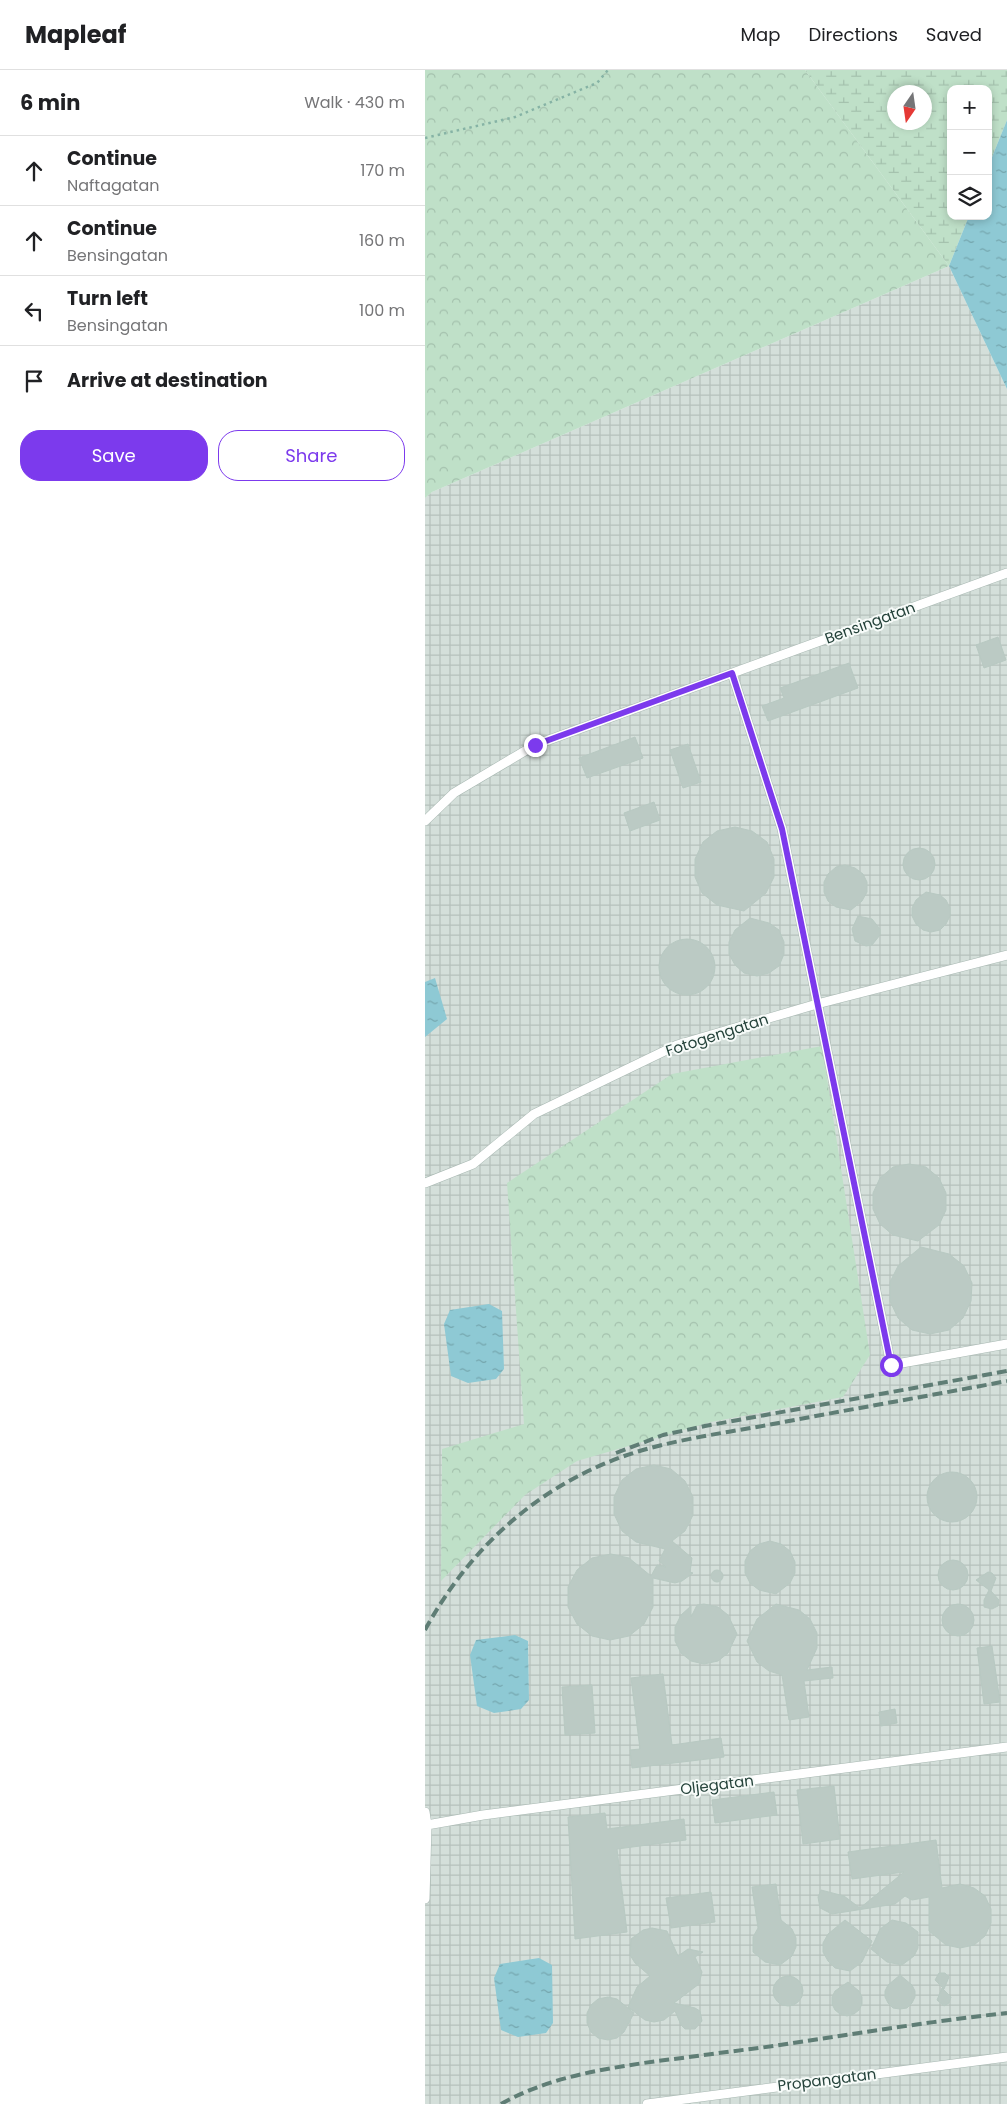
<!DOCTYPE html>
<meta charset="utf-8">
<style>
:root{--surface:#fff;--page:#f6f6f6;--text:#202124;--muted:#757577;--line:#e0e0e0;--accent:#7c3aed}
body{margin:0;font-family:Poppins,sans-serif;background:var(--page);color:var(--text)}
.controls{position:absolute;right:15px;top:15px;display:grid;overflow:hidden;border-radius:10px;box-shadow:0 2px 8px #0003}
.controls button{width:45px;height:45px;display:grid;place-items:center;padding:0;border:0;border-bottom:1px solid var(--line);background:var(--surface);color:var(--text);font:25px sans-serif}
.compass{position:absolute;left:462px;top:15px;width:45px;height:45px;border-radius:50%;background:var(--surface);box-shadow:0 2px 8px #0003;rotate:193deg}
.stop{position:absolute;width:15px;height:15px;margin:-11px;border:4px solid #7c3aed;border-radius:50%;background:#fff}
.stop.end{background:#7c3aed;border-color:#fff;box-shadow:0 1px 5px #0008}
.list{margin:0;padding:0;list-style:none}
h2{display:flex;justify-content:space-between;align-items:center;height:65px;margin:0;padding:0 20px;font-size:21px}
h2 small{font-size:16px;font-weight:400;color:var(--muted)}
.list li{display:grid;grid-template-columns:32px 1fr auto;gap:15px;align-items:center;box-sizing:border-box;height:70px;padding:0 20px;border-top:1px solid var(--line)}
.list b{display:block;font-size:19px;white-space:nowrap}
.list p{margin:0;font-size:16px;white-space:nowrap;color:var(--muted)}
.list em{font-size:16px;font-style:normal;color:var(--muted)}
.actions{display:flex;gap:10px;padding:15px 20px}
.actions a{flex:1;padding:11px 0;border:1px solid var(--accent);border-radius:20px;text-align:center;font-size:18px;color:var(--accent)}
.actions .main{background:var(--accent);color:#fff}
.icon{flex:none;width:28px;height:28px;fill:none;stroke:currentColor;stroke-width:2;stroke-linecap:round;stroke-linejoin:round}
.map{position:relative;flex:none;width:582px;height:2034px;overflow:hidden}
header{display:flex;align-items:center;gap:30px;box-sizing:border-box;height:70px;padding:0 25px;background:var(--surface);border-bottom:1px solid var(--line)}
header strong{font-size:24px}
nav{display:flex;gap:28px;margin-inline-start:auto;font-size:18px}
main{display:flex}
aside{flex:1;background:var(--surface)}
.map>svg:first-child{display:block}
.industrial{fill:url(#industrial-grid)}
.forest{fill:url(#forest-crowns)}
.wetland{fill:url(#wetland-marsh);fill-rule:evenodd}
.water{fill:url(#water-ripples)}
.building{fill:#bbcac4;stroke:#b8c9c2}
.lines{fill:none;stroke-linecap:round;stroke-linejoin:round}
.service-casing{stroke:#a8b8b2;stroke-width:10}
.path{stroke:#86b3a5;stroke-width:2.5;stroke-dasharray:2.5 4;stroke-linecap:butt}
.service{stroke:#fff;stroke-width:9}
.rail{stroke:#5f7d75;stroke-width:4;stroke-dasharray:10 5;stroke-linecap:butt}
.route{stroke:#7c3aed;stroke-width:6}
.labels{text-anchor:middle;stroke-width:4;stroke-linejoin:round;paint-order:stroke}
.street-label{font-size:15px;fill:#24423a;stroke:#f7fbf9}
</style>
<header>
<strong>Mapleaf</strong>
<nav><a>Map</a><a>Directions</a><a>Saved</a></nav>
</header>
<main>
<aside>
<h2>6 min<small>Walk · 430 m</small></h2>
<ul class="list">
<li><svg class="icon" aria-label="ahead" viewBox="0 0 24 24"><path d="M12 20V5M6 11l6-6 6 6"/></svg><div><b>Continue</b><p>Naftagatan</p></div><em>170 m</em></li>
<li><svg class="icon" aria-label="ahead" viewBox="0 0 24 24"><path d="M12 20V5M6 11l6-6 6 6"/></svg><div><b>Continue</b><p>Bensingatan</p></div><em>160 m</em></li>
<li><svg class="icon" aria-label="left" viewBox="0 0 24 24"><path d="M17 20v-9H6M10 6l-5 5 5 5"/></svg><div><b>Turn left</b><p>Bensingatan</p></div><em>100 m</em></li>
<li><svg class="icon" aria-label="arrive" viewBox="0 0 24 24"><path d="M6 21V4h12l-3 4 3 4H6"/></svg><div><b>Arrive at destination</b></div></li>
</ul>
<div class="actions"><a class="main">Save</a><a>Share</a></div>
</aside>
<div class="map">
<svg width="582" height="2034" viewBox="0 0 582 2034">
<defs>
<pattern id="industrial-grid" width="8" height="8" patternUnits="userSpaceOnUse" patternTransform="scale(1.25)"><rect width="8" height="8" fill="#d4dfda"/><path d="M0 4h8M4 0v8" fill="none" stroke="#b6c1bc"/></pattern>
<pattern id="forest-crowns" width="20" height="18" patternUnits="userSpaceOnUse" patternTransform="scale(1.25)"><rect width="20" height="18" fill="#bfe0c8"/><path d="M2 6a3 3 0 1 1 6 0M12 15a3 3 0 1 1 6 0" fill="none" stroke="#a4c1ad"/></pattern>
<pattern id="wetland-marsh" width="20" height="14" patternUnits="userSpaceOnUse" patternTransform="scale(1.25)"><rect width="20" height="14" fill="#bfe0c8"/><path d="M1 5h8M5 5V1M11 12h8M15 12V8" fill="none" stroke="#a4c1ad"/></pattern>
<pattern id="water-ripples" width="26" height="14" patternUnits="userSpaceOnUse" patternTransform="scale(1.25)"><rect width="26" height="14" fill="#8ec9d4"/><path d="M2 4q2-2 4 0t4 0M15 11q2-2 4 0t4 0" fill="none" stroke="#74a5ad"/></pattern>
</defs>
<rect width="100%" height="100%" fill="#e6efeb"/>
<path class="industrial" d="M524 196 582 319V2034H0V428L7 422Z"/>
<path class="forest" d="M0 0H380L524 196 7 422 0 428Z
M397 976 445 1285 418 1327 286 1352 152 1391 100 1425 16 1511 17 1379 99 1354 82 1113 247 1004Z"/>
<path class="wetland" d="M380 0H582V50L563 97V19H526V146H544L524 196ZM470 22H500V52H470Z"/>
<path class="water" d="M582 50V319L524 196 544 146H563V97Z
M10 908 22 949 0 967V912Z
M64 1234 77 1241 79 1299 71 1309 43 1313 26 1306 19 1254 25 1240Z
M90 1565 103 1571 104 1630 96 1639 69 1643 52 1636 45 1585 51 1570Z
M114 1888 127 1895 128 1953 121 1963 93 1967 76 1960 69 1908 75 1894Z"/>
<path class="building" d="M573 567 581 590 559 598 551 575Z
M424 593 433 618 343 651 337 636 359 628 355 618Z
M210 667 218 688 162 708 154 688Z
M263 674 276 712 258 718 245 680Z
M229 732 235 750 205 761 199 743Z
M310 757 327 761 342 772 349 789V807L341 823 319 841 292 835 277 823 270 807V789L278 772 292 761Z
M478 794a16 16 0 1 1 32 0a16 16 0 1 1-32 0Z
M420 795 430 798 438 804 442 812V822L437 831 426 840 411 837 403 831 399 822V812L403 804 411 797Z
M501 822 515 825 521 830 525 838V846L521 854 515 860 506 862 498 860 491 854 487 846V838L491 830Z
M433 846 447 849 455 859V865L447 875 441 876 430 871 427 859Z
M325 848 344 853 354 860 359 872V884L354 896 344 903 332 906 319 903 310 895 304 884V872L310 860Z
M234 897a28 28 0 1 1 56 0a28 28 0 1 1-56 0Z
M484 1094 501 1097 514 1108 521 1123V1140L514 1155 493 1171 468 1165 455 1154 448 1139V1123L455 1108 468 1097Z
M496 1177 524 1184 539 1196 547 1213 546 1231 538 1248 524 1260 505 1264 487 1260 473 1248 465 1231V1212L473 1196Z
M229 1395 246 1399 260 1411 268 1427V1445L260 1461 247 1471 267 1488 265 1502 268 1503 257 1511 250 1513 228 1508V1537L219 1554 204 1566 185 1570 167 1566 152 1554 143 1537V1517L152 1500 167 1488 186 1484 204 1488 226 1506 232 1495 241 1497 234 1491 240 1479 211 1472 197 1461 189 1444V1427L197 1410 211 1399Z
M502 1427a25 25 0 1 1 50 0a25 25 0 1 1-50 0Z
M345 1471 356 1474 365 1481 370 1492V1503L365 1513 351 1524 334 1520 325 1513 320 1503V1491L325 1481 334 1474Z
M513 1505a15 15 0 1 1 30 0a15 15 0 1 1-30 0Z
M286 1506a6 6 0 1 1 12 0a6 6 0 1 1-12 0Z
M563 1502 567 1503 571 1508 566 1521 574 1530 573 1536 567 1539 559 1537V1530L564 1520 551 1510Z
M279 1534 293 1537 303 1545 312 1564 303 1583 293 1591 279 1594 266 1591 256 1583 250 1571V1557L256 1545 266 1536V1547L272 1535Z
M351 1534 374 1540 385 1549 392 1563V1578L382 1600 407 1597 408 1608 379 1611 384 1647 364 1650 357 1605 344 1601 332 1592 322 1571 332 1549Z
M517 1550a16 16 0 1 1 32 0a16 16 0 1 1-32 0Z
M567 1576 575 1632 559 1634 552 1578Z
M238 1604 247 1675 296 1668 299 1687 207 1698 205 1680 215 1679 206 1608Z
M167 1615 170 1663 140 1665 137 1617Z
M470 1639 472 1653 456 1656 454 1642Z
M409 1716 415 1769 378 1774 372 1720Z
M349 1722 352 1745 290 1753 287 1730Z
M180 1743 182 1759 259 1749 261 1770 192 1779 202 1862 150 1869 143 1747Z
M511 1770 517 1818 535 1814 549 1818 560 1826 566 1839V1853L560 1866 549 1875 535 1878 521 1875 504 1861V1827L487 1830 480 1826 470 1834 407 1844 395 1838 393 1827 396 1820 419 1826 435 1838 479 1802 427 1809 423 1782Z
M351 1814 356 1850 367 1859 371 1868V1877L367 1886 355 1895 340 1892 328 1882V1867L333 1858 327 1817Z
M286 1822 290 1852 246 1858 241 1828Z
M420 1850 447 1871 437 1892 425 1901 410 1898 403 1891 398 1882V1873L403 1864Z
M467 1850 481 1853 493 1862V1878L489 1886 477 1895 462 1892 446 1879 455 1859Z
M227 1858 242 1861 253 1886 263 1879 278 1882 270 1887 277 1902 274 1914 249 1933 270 1938 275 1941 277 1951 270 1959H260L256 1955 250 1941 239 1950 229 1952 220 1950 203 1937 212 1917 225 1906 210 1893 205 1885 206 1869 218 1860Z
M514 1903H520L524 1907 519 1919 510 1910Z
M475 1905 487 1915 490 1921V1927L487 1933 482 1938 475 1939 468 1938 463 1933 460 1927V1921L463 1915Z
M348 1921a15 15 0 1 1 30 0a15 15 0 1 1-30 0Z
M423 1912 434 1921 437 1927V1934L434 1940 429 1944 422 1946 415 1944 410 1940 407 1934V1927L410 1921Z
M517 1918 526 1927 524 1933 519 1936 512 1930Z
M183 1927 192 1929 209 1943 199 1962 192 1968 183 1970 173 1968 166 1962 162 1953V1943L166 1935 173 1929Z"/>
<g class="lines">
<defs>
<path id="service" d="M307 603 357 759 466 1295 582 1274
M0 751 29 723 110 675 582 503
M0 1113 48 1094 109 1044 252 975 392 934 582 885
M0 1742 2 1755 0 1829
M2 1755 58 1745 582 1677
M222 2034 582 1987"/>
</defs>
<use href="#service" class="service-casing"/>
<path class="path" d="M0 68 90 47 172 13 183 0"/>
<use href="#service" class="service"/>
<path class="rail" d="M191 1383 238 1365 280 1356 582 1301
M0 1560C47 1473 122 1408 218 1380 264 1367 312 1361 359 1352 433 1338 508 1325 582 1311
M76 2034C124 2007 178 1999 232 1991 266 1987 300 1982 334 1978 417 1966 499 1952 582 1943"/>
</g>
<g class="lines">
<path class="route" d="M110 675 307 603 357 759 466 1295"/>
</g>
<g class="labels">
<g class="street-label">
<text transform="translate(445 553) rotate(-20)" y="5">Bensingatan</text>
<text transform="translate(292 965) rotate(-18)" y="5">Fotogengatan</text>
<text transform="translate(292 1715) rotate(-7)" y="5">Oljegatan</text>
<text transform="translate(402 2010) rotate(-7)" y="5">Propangatan</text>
</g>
</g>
</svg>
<div class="controls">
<button>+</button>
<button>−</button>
<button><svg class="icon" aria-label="layers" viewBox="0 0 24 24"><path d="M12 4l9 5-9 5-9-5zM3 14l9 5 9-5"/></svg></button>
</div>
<svg class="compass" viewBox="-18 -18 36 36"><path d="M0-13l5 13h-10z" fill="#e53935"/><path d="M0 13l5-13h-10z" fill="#757577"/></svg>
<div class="stop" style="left:466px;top:1295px"></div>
<div class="stop end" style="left:110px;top:675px"></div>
</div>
</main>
